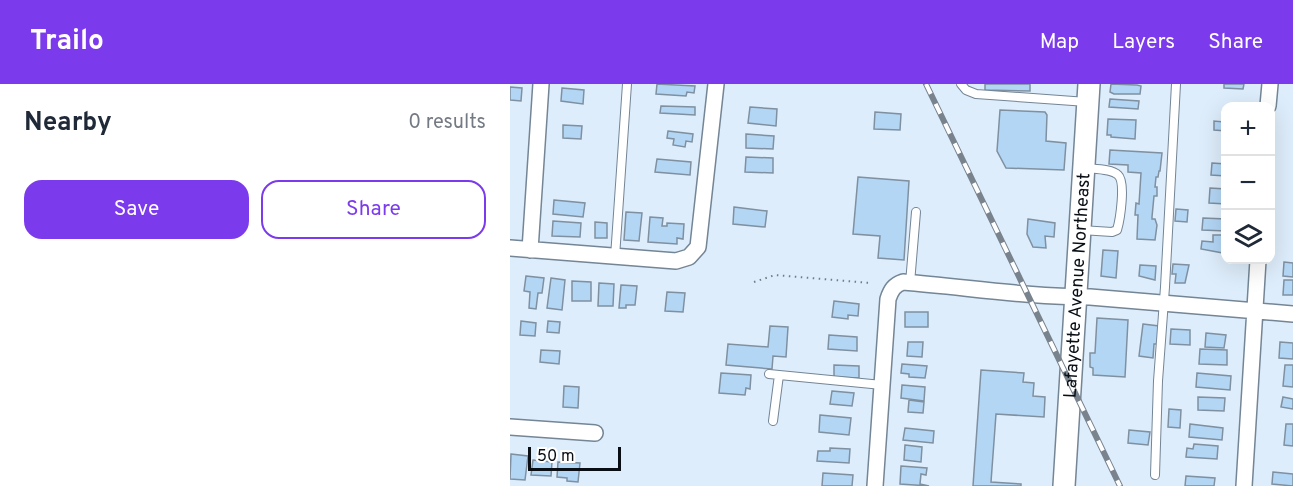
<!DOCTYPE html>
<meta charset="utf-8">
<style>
:root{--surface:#fff;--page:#f6f6f7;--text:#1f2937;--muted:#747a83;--line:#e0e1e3;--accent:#7c3aed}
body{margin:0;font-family:Overpass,sans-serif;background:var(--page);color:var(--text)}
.controls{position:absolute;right:18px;top:18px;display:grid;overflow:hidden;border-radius:12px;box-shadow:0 6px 24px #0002}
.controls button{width:54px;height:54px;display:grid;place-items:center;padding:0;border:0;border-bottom:2px solid var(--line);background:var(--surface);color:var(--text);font:30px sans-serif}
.scale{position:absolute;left:18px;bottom:15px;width:93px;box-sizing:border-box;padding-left:6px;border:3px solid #080e14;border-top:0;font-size:16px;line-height:21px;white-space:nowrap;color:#080e14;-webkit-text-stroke:4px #fff;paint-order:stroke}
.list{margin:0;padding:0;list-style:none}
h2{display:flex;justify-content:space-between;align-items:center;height:78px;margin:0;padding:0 24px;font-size:26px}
h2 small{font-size:20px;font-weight:400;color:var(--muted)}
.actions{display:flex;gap:12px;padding:18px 24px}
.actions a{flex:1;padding:14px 0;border:2px solid var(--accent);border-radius:18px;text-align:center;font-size:21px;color:var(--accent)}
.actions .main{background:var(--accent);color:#fff}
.icon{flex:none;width:33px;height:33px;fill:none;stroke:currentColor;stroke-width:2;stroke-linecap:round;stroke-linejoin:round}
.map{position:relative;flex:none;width:783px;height:402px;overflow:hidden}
header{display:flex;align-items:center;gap:36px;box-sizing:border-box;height:84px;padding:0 30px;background:var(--accent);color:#fff}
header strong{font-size:28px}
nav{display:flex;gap:33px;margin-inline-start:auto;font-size:21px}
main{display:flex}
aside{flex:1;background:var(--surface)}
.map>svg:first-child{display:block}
.building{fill:#b3d6f5;stroke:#7f90a0;stroke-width:1.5}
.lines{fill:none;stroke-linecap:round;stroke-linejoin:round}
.lane-casing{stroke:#748595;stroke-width:10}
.street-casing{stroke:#748595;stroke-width:18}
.secondary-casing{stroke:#748595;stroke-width:24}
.path{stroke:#717c86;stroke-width:2;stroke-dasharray:1.5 4.5;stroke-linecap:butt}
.lane{stroke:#fff;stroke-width:8}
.street{stroke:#fff;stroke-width:15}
.secondary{stroke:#fff;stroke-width:21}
.rail-casing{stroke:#79838e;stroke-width:6}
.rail{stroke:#fff;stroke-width:4;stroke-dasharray:11;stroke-linecap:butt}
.labels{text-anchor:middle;stroke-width:6;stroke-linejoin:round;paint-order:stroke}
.street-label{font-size:18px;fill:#080e14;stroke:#fff}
</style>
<header>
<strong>Trailo</strong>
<nav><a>Map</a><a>Layers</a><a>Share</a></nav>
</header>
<main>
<aside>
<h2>Nearby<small>0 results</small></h2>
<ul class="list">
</ul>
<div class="actions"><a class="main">Save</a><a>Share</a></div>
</aside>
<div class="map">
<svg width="783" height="402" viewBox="0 0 783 402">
<rect width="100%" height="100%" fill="#deedfb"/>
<path class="building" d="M147 0 185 2 184 9 177 8 176 12 146 10Z
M475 0H520V7L475 6Z
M601 0 627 1 631 2 630 10H604L600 8Z
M714 0H734L733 5 714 4Z
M0 3 12 4 11 17 0 16Z
M52 4 74 6 73 20 51 17Z
M600 15 629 17 628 25 599 23Z
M151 22 185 23V31L150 29Z
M240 23 267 25 266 42 238 39Z
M490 26 535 28 537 31 536 57 556 59 554 86 496 84 487 67Z
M365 28 391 30 390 46 364 45Z
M598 35 626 36 625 55 601 53V51H597Z
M715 35 716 47 704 46V37L714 38Z
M53 41 72 42 71 55 53 54Z
M158 47 183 50 182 58 176 57 175 63 163 61 164 55 157 54Z
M236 50 264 52 263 65 236 64Z
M600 66 652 69 650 87H649L648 93H646L645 103H647V112H644L642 133V135H645L647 141 645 156 627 155 628 131H625L626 119 629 120 631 89 618 88V81L599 80Z
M236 73 263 74V89L235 88Z
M147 75 181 78 180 91 145 88Z
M702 79 716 80V92L701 91Z
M348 93 399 97 394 176 368 174 370 152 343 150Z
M700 104 716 105V120L699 119Z
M44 116 75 119 73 133 43 130Z
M224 123 257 127 255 143 223 140Z
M666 125 678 126 677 138 665 137Z
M116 128 132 129 129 157 114 156Z
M140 133 153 134 152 142H157V139L174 140 173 155 167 154V160L138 158Z
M693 134 716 135V147L692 146Z
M518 135 545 139 544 153 535 152 536 164 523 163 517 150Z
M43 137 71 139 70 153 42 152Z
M85 138 97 139V154H85Z
M703 151H716V167L713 166V169L691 165 692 157 703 158Z
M593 166 608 167 606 194 591 192Z
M774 178 783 179V193L773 192Z
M663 180 679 181 675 199H665L666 190H662Z
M630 181 646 182 645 196 629 192Z
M16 192 34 194 32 209H28L26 225 19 224 20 208 14 207Z
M41 194 55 196 52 226 37 224Z
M774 196H783V211H773Z
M62 197 81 198V217H62Z
M89 199 104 200 103 222H88Z
M111 201 127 202 125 221H116V224H109Z
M157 208 175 209 173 228 155 227Z
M324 217 349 220 348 232 338 231V235L322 233Z
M395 228H418V243H395Z
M587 234 618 236 615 293 583 291V284L580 283V269H585Z
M11 237 26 239 25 252 10 251Z
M38 237 50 238 49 249 37 248Z
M633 240 649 242 647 260H644L643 274 629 272Z
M260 242 278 243 276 273 263 272 262 285 216 281 218 260 258 263Z
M661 245 680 246V261L660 260Z
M696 249 716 251 714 264 695 263Z
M319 251 347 253V267L318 265Z
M398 258H413L412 273 397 272Z
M770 258 783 259V275L769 274Z
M690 265 717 266V281L689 280Z
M31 266 50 267 49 280 30 278Z
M392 280 417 282 415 294 399 293V290L391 289Z
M324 281 349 282V294L324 293Z
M775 281H783V303L773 302Z
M471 286 514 289 513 298 524 299 523 312 535 313 534 333 486 330 481 398 511 400V402H463Z
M211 289 241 291 240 305 236 304 235 311 209 309Z
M687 289 721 292 720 306 686 303Z
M392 301 415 303 414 317 391 314Z
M54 302 69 303 68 324 53 323Z
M322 307 344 309 342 322 320 320Z
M688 313 715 314 714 327 688 326Z
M773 313 783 315V325L771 323Z
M399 316 414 318 413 329 398 328Z
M659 325 671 326 670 344 658 343Z
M310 331 341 334 339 351 309 348Z
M680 340 713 344 712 356 679 353Z
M776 340H783V362L774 361Z
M395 344 424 347 423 359 393 356Z
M619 346 640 348 638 361 618 359Z
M684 360 708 362 707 375 676 373 677 364 683 365Z
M395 361 412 363 411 378 394 376Z
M320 364 340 365 339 379 307 377 308 367H320Z
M1 370 18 372 15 396 0 395Z
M23 376 42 378 41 392 21 391Z
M48 378 70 379 68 398 57 397V394L47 393Z
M391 382 417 384 416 391 411 390 410 400 419 402 390 400Z
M763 388 783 390V402L762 400Z
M313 389 343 391 342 402H312Z
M676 392 705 394 704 402H675Z"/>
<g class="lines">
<defs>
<path id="lane" d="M451 0 456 6 466 10 577 18
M571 146 602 148 607 146C610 136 616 98 608 91 602 85 585 85 576 84
M105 173 117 0
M400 199 406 128
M259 290 372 301
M263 337 269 291
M645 391 648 297 655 203 666 0"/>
<path id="street" d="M758 22 760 0
M0 164 166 177 179 173 188 163 206 0
M20 166 31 0
M0 343 85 349
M365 402 378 215C381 206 384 201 393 198 456 203 518 213 580 213L783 230
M734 402 748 176"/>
<g id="secondary">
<path id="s1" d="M554 402 579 0"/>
</g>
</defs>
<use href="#lane" class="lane-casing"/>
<use href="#street" class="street-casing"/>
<use href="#secondary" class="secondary-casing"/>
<path class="path" d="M244 198 265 191 360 199"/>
<use href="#lane" class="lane"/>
<use href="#street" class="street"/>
<use href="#secondary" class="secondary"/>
<defs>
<path id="rail" d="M416 0 610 402"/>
</defs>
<use href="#rail" class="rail-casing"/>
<use href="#rail" class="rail"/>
</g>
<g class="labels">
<g class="street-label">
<text dy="6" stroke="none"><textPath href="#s1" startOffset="201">Lafayette Avenue Northeast</textPath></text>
</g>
</g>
</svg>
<div class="controls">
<button>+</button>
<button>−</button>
<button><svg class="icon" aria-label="layers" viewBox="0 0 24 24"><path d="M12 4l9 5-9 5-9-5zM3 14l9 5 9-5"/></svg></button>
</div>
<div class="scale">50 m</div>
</div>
</main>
